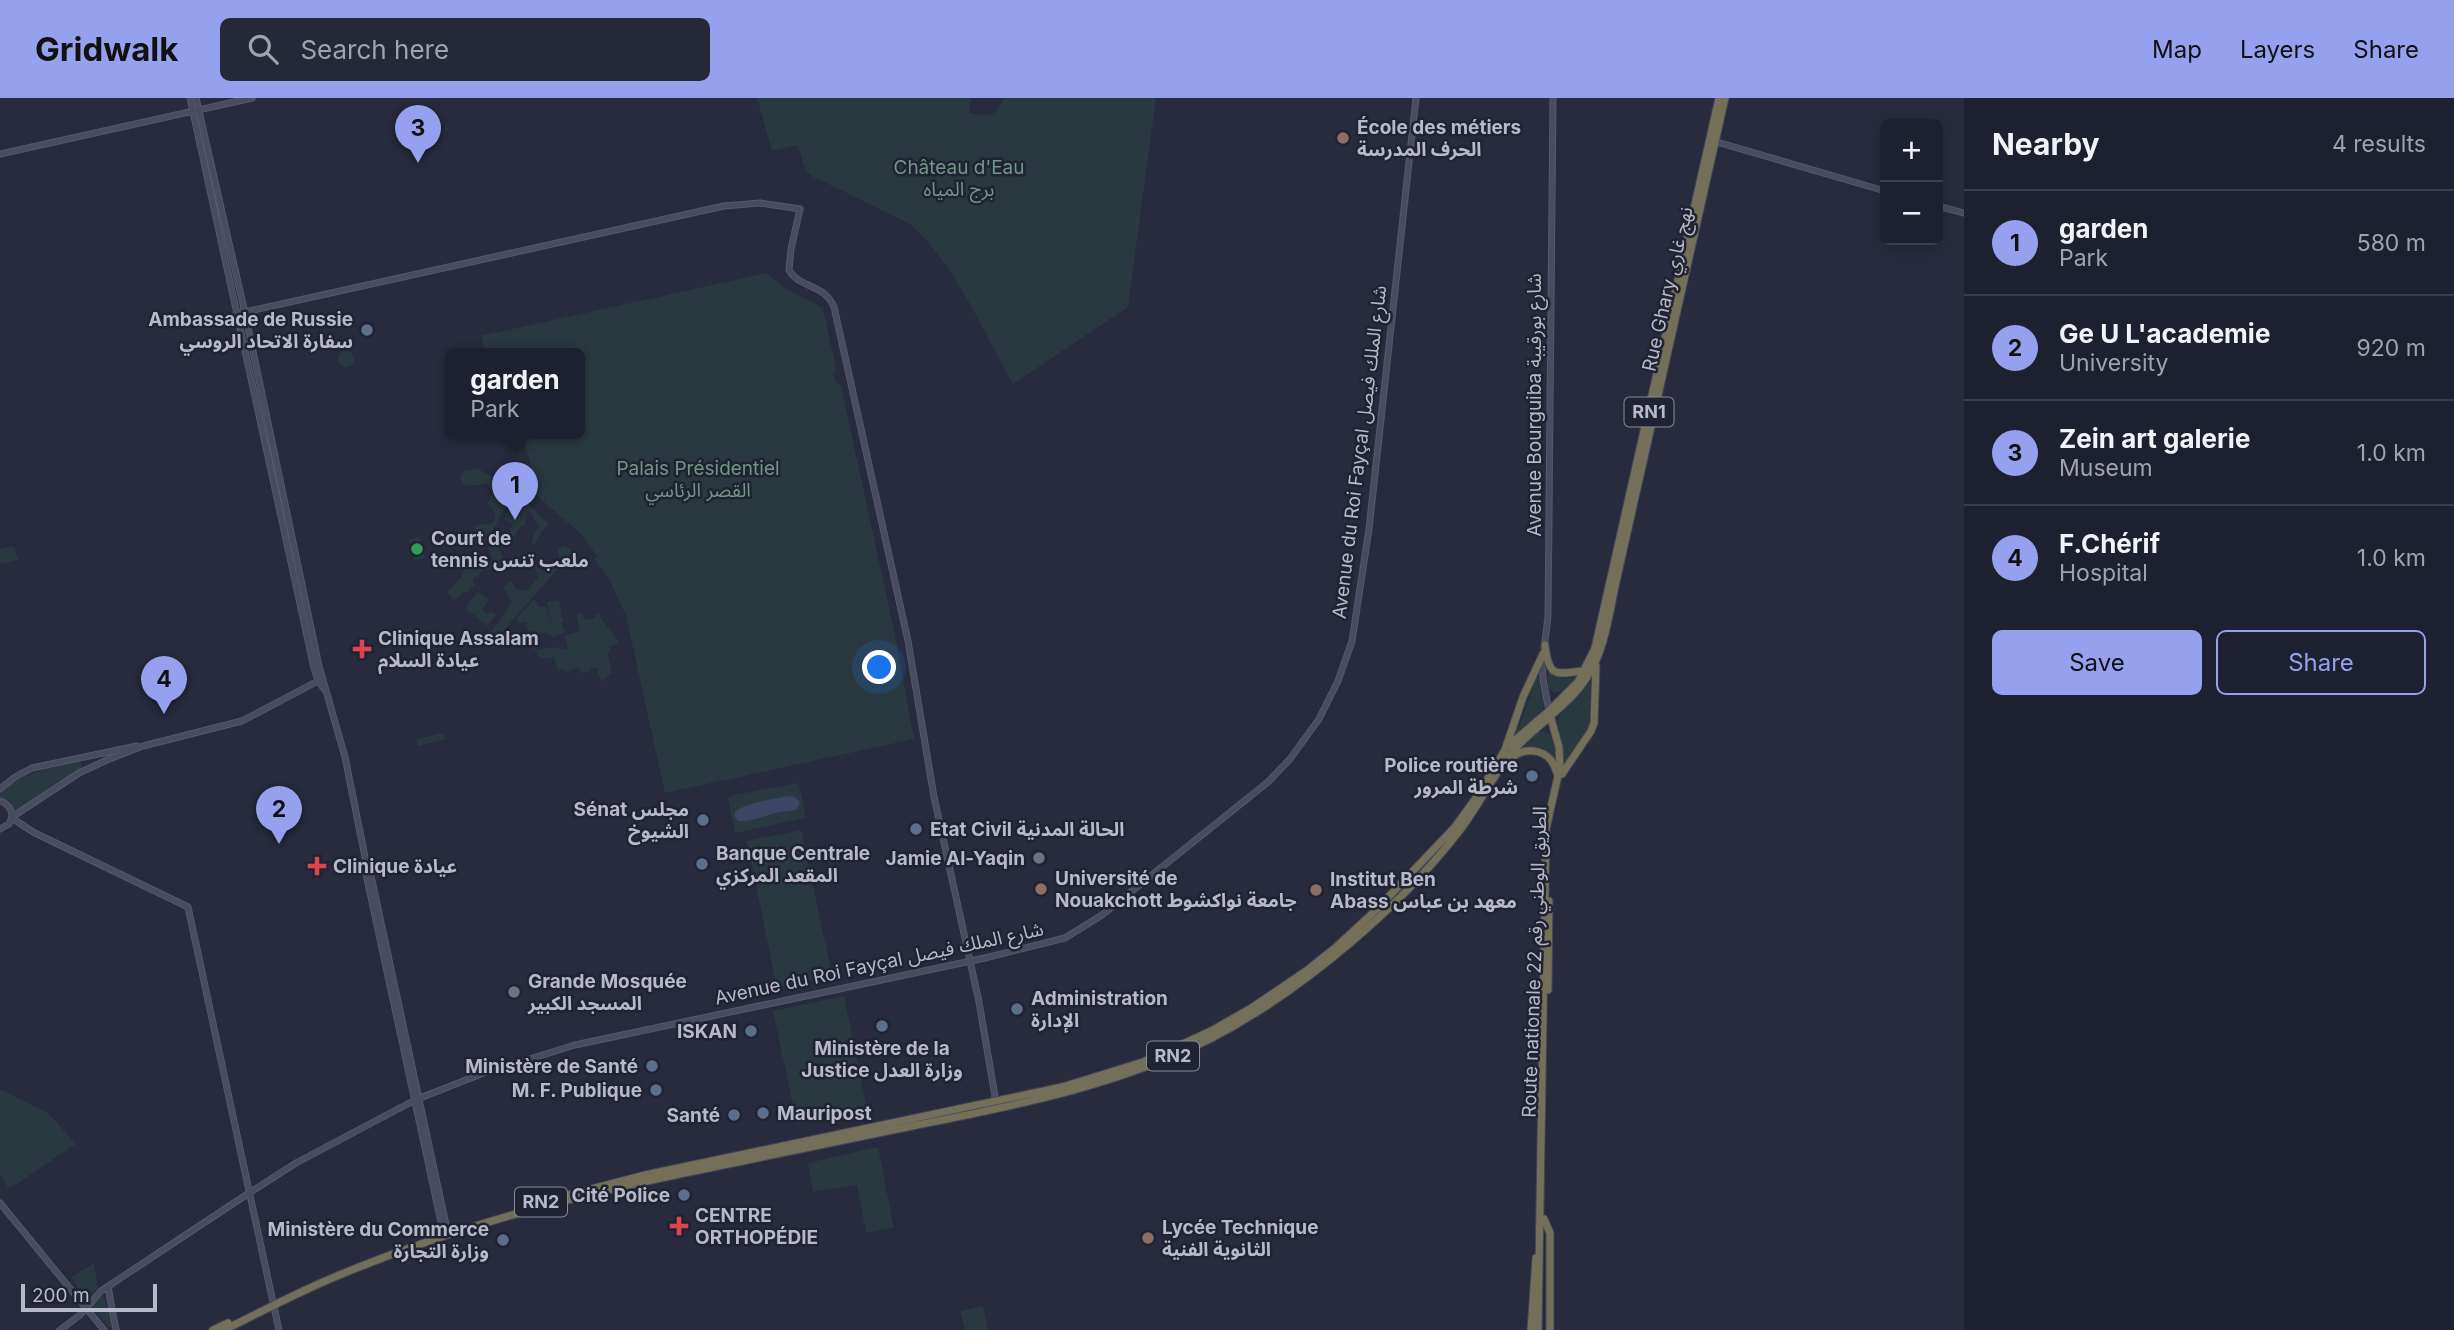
<!DOCTYPE html>
<meta charset="utf-8">
<style>
:root{--surface:#1d202e;--page:#252836;--text:#f1f3f6;--muted:#a0a3aa;--line:#3b3e4a;--accent:#95a1ef}
body{margin:0;font-family:Inter,"Noto Sans Arabic",sans-serif;background:var(--page);color:var(--text)}
.controls{position:absolute;right:21px;top:21px;display:grid;overflow:hidden;border-radius:10px;box-shadow:0 4px 18px #0003}
.controls button{width:63px;height:63px;display:grid;place-items:center;padding:0;border:0;border-bottom:2px solid var(--line);background:var(--surface);color:var(--text);font:35px sans-serif}
.scale{position:absolute;left:21px;bottom:18px;width:136px;box-sizing:border-box;padding-left:7px;border:4px solid #b7b9c8;border-top:0;font-size:19px;line-height:24px;white-space:nowrap;color:#b7b9c8;-webkit-text-stroke:5px #202332;paint-order:stroke}
.you{position:absolute;left:880px;top:570px;width:24px;height:24px;margin:-18px;border:5px solid #fff;border-radius:50%;background:#1a73e8;box-shadow:0 0 0 10px #1a73e833}
.badge{display:grid;place-items:center;width:46px;height:46px;border-radius:50%;background:var(--accent);color:#111;font-size:23px;font-weight:700}
.pin{position:absolute;translate:-50% -58px;filter:drop-shadow(0 2px 4px #0008)}
.pin::after{content:'';position:absolute;top:37px;width:24px;height:21px;background:inherit;clip-path:polygon(0 0,100% 0,50% 100%)}
.popup{position:absolute;left:445px;top:250px;width:140px;height:91px;box-sizing:border-box;display:grid;place-content:center;border-radius:10px;background:var(--surface);filter:drop-shadow(0 2px 5px #0005);font-size:23px;white-space:nowrap;color:var(--muted)}
.popup b{font-size:26px;color:var(--text)}
.popup::after{content:'';position:absolute;left:50%;top:100%;margin-left:-14px;border:14px solid transparent;border-top-color:var(--surface)}
.list{margin:0;padding:0;list-style:none}
h2{display:flex;justify-content:space-between;align-items:center;height:91px;margin:0;padding:0 28px;font-size:30px}
h2 small{font-size:23px;font-weight:400;color:var(--muted)}
.list li{display:grid;grid-template-columns:46px 1fr auto;gap:21px;align-items:center;box-sizing:border-box;height:105px;padding:0 28px;border-top:2px solid var(--line)}
.list b{display:block;font-size:26px;white-space:nowrap}
.list p{margin:0;font-size:23px;white-space:nowrap;color:var(--muted)}
.list em{font-size:23px;font-style:normal;color:var(--muted)}
.actions{display:flex;gap:14px;padding:21px 28px}
.actions a{flex:1;padding:16px 0;border:2px solid var(--accent);border-radius:10px;text-align:center;font-size:24px;color:var(--accent)}
.actions .main{background:var(--accent);color:#111}
.icon{flex:none;width:38px;height:38px;fill:none;stroke:currentColor;stroke-width:2;stroke-linecap:round;stroke-linejoin:round}
.map{position:relative;flex:none;width:1964px;height:1232px;overflow:hidden}
header{display:flex;align-items:center;gap:42px;box-sizing:border-box;height:98px;padding:0 35px;background:var(--accent);color:#111}
header strong{font-size:33px}
nav{display:flex;gap:38px;margin-inline-start:auto;font-size:24px}
.search{width:490px;height:63px;background:var(--page);display:flex;align-items:center;gap:18px;box-sizing:border-box;padding:0 24px;border-radius:10px;color:var(--muted);font-size:26px}
main{display:flex}
aside{flex:1;background:var(--surface)}
.map>svg:first-child{display:block}
.green{fill:#2a383f}
.water{fill:#3e4564}
.lines{fill:none;stroke-linecap:round;stroke-linejoin:round}
.secondary-casing{stroke:#565968;stroke-width:7}
.highway-casing{stroke:#434655;stroke-width:9}
.secondary{stroke:#494c60;stroke-width:5}
.highway{stroke:#736f58;stroke-width:7}
.education-dot{fill:#8d6e63;stroke:#202332;stroke-width:2.5}
.service-dot{fill:#5c6f8a;stroke:#202332;stroke-width:2.5}
.leisure-dot{fill:#2e9e5b;stroke:#202332;stroke-width:2.5}
.health-dot{fill:#e0444e;stroke:#202332;stroke-width:2.5}
.worship-dot{fill:#6b7280;stroke:#202332;stroke-width:2.5}
.labels{text-anchor:middle;stroke-width:5;stroke-linejoin:round;paint-order:stroke}
.shield{fill:#202332;stroke:#8a8c9b;stroke-width:2}
.shield-label{font-size:18px;font-weight:bold;fill:#b7b9c8}
.poi-label{font-size:19px;font-weight:bold;fill:#b7b9c8;stroke:#202332;text-anchor:start}
.park-label{font-size:19px;fill:#709783;stroke:#202332}
.street-label{font-size:19px;fill:#b7b9c8;stroke:#202332}
</style>
<header>
<strong>Gridwalk</strong>
<div class="search"><svg class="icon" aria-label="search" viewBox="0 0 24 24"><circle cx="10" cy="10" r="6"/><path d="M15 15l6 6"/></svg>Search here</div>
<nav><a>Map</a><a>Layers</a><a>Share</a></nav>
</header>
<main>
<div class="map">
<svg width="1964" height="1232" viewBox="0 0 1964 1232">
<rect width="100%" height="100%" fill="#272b3d"/>
<path class="green" d="M757 0H971L969 15C990 18 994 21 1004 0H1156L1128 209 1013 286C982 232 957 169 910 126L812 78 805 72 798 47 772 53Z
M766 175 783 189 823 210 836 270 833 276 835 284 841 288 895 537 914 641 665 695 626 518 610 483 594 460 597 458 579 434 538 399 523 336H580V256H485L481 238Z
M338 261a8 8 0 1 1 16 0a8 8 0 1 1-16 0Z
M478 371 506 386 515 394 483 448 479 445 466 444 465 441 474 438V431L477 427 491 426 496 420 493 411 490 410 488 405 492 395 488 386 466 388 460 381 464 373Z
M518 396 548 425 533 448C531 442 535 433 539 429L530 413 527 416 525 427H522L509 446 506 442 513 426 503 421Z
M420 439 425 460 414 463 409 442Z
M497 445 506 467 496 471 488 449Z
M564 447 573 453 493 545 488 543 491 534 512 504 504 492V488L511 483 516 491 527 493 538 479 533 466 545 474 552 464 556 465 560 459 557 452Z
M14 448 18 462 0 466V451Z
M479 454 481 457 487 456 492 467 489 472 483 471 478 479H475L473 483 475 487 470 490 469 494H464L454 502 447 494 459 482 470 461Z
M478 494 489 502 482 512 488 516 491 513 496 517 487 528 467 511V507Z
M534 501 540 509 546 508 551 527 547 504 559 502 563 524 557 526H562L565 534 553 539 546 534 539 536 537 550 533 552 526 524 519 525 517 520Z
M581 515 586 522 595 520V517L599 516C602 527 615 532 618 545L609 549 610 554H607L612 575 601 584 597 570H591L588 574 581 575 579 570 571 572 566 575 564 571 558 572 553 559 544 561 537 557 536 552 552 549 565 551 568 549 565 538 580 533 576 517Z
M1547 570 1562 581 1574 579 1581 576 1564 593 1554 595 1548 589Z
M1538 574C1539 584 1542 593 1544 602 1546 618 1523 632 1511 640L1521 624Z
M1591 582 1589 627 1564 666 1558 623 1560 616Z
M1545 633 1553 638 1557 664C1547 650 1536 649 1520 650L1538 634Z
M443 635 445 642 418 648 416 641Z
M81 663 82 671 17 715 9 704 0 701V695C23 673 51 670 81 663Z
M797 685 799 687 806 720 735 735 728 701 734 697Z
M801 732 832 877 777 890 747 743Z
M844 898 867 1011 797 1026 773 913Z
M0 991 48 1015 76 1046 9 1091 0 1077Z
M878 1049 894 1130 866 1135 857 1087 813 1094 808 1065Z
M94 1165 98 1190 85 1202 71 1179Z
M103 1197 112 1221 113 1232 107 1228 91 1208Z
M983 1208 988 1232H965L960 1213Z"/>
<path class="water" d="M790 698 795 699 800 704 797 711C790 714 786 713 779 714 766 717 752 724 738 723L734 718 736 713C746 705 776 700 790 698Z"/>
<g class="lines">
<defs>
<path id="secondary" d="M190 0 314 570 318 583 324 591
M196 0 245 215 319 568 345 659 365 759 371 778 448 1136
M1717 44 1885 93
M0 56 252 0
M1938 108 1964 115
M236 216 724 108 760 105 800 111 791 151 789 172C800 191 824 185 834 209L908 543 934 699 979 904 997 1010
M1544 550 1548 519 1553 0
M1542 563 1543 581 1549 613
M0 691 15 679 32 670 137 648
M0 703C11 707 15 716 9 726L0 731
M12 719 79 675 107 662 143 648 242 623 320 582
M12 720 33 734 188 809 279 1232
M367 766 366 776 444 1138
M0 1105 104 1232
M108 1189 116 1232
M60 1232 80 1217 101 1193 249 1095 296 1065 415 1002 481 976 575 947 985 860 1065 840 1102 817 1268 684 1290 661 1319 621 1338 583 1352 543 1369 431 1416 0"/>
<path id="highway" d="M1545 547C1549 586 1561 573 1587 573
M1507 649 1549 613 1578 584 1595 550 1719 0
M1510 661C1528 646 1551 652 1557 675
M1562 676 1591 633 1594 625 1596 568
M1548 892 1549 803
M549 1102 645 1077 1062 989 1143 964 1211 933 1253 909 1306 873 1335 850 1375 813 1454 730 1476 700 1505 652 1523 599 1543 556
M1544 1121 1550 1135V1232
M213 1232 228 1225
M224 1232C261 1214 298 1194 337 1178 447 1132 563 1100 680 1076 759 1059 838 1043 917 1027 1018 1007 1120 987 1212 940 1300 894 1400 810 1460 732 1477 710 1489 685 1506 662 1528 631 1566 612 1587 579 1605 553 1609 515 1616 484L1725 0
M1531 1232 1536 1160
M1538 1232 1546 731 1560 669 1559 649 1550 617"/>
</defs>
<use href="#secondary" class="secondary-casing"/>
<use href="#highway" class="highway-casing"/>
<use href="#secondary" class="secondary"/>
<use href="#highway" class="highway"/>
</g>
<g class="education-dot">
<circle cx="1343" cy="40" r="7"/>
<circle cx="1041" cy="791" r="7"/>
<circle cx="1316" cy="792" r="7"/>
<circle cx="1148" cy="1140" r="7"/>
</g>
<g class="service-dot">
<circle cx="367" cy="232" r="7"/>
<circle cx="1532" cy="678" r="7"/>
<circle cx="703" cy="722" r="7"/>
<circle cx="916" cy="731" r="7"/>
<circle cx="702" cy="766" r="7"/>
<circle cx="1017" cy="911" r="7"/>
<circle cx="882" cy="928" r="7"/>
<circle cx="751" cy="933" r="7"/>
<circle cx="652" cy="968" r="7"/>
<circle cx="656" cy="992" r="7"/>
<circle cx="763" cy="1015" r="7"/>
<circle cx="734" cy="1017" r="7"/>
<circle cx="684" cy="1097" r="7"/>
<circle cx="503" cy="1142" r="7"/>
</g>
<circle class="leisure-dot" cx="417" cy="451" r="7"/>
<g class="health-dot">
<path d="M358.5 540.5h7v7h7v7h-7v7h-7v-7h-7v-7h7z"/>
<path d="M313.5 757.5h7v7h7v7h-7v7h-7v-7h-7v-7h7z"/>
<path d="M675.5 1117.5h7v7h7v7h-7v7h-7v-7h-7v-7h7z"/>
</g>
<g class="worship-dot">
<circle cx="1039" cy="760" r="7"/>
<circle cx="514" cy="894" r="7"/>
</g>
<g class="labels">
<g class="shield">
<rect x="1624.5" y="299.5" width="49" height="29" rx="5"/>
<rect x="1147" y="943.5" width="52" height="29" rx="5"/>
<rect x="515" y="1089.5" width="52" height="29" rx="5"/>
</g>
<g class="shield-label">
<text x="1649" y="320">RN1</text>
<text x="1173" y="964">RN2</text>
<text x="541" y="1110">RN2</text>
</g>
<g class="poi-label">
<text x="1357" y="36">École des métiers<tspan x="1357" dy="22">الحرف المدرسة</tspan></text>
<text x="353" y="228" text-anchor="end">Ambassade de Russie<tspan x="353" dy="22">سفارة الاتحاد الروسي</tspan></text>
<text x="431" y="447">Court de<tspan x="431" dy="22">tennis ملعب تنس</tspan></text>
<text x="378" y="547">Clinique Assalam<tspan x="378" dy="22">عيادة السلام</tspan></text>
<text x="1518" y="674" text-anchor="end">Police routière<tspan x="1518" dy="22">شرطة المرور</tspan></text>
<text x="689" y="718" text-anchor="end">Sénat مجلس<tspan x="689" dy="22">الشيوخ</tspan></text>
<text x="930" y="738">Etat Civil الحالة المدنية</text>
<text x="716" y="762">Banque Centrale<tspan x="716" dy="22">المقعد المركزي</tspan></text>
<text x="1025" y="767" text-anchor="end">Jamie Al-Yaqin</text>
<text x="333" y="775">Clinique عيادة</text>
<text x="1055" y="787">Université de<tspan x="1055" dy="22">Nouakchott جامعة نواكشوط</tspan></text>
<text x="1330" y="788">Institut Ben<tspan x="1330" dy="22">Abass معهد بن عباس</tspan></text>
<text x="528" y="890">Grande Mosquée<tspan x="528" dy="22">المسجد الكبير</tspan></text>
<text x="1031" y="907">Administration<tspan x="1031" dy="22">الإدارة</tspan></text>
<text x="737" y="940" text-anchor="end">ISKAN</text>
<text x="882" y="957" text-anchor="middle">Ministère de la<tspan x="882" dy="22">Justice وزارة العدل</tspan></text>
<text x="638" y="975" text-anchor="end">Ministère de Santé</text>
<text x="642" y="999" text-anchor="end">M. F. Publique</text>
<text x="777" y="1022">Mauripost</text>
<text x="720" y="1024" text-anchor="end">Santé</text>
<text x="670" y="1104" text-anchor="end">Cité Police</text>
<text x="695" y="1124">CENTRE<tspan x="695" dy="22">ORTHOPÉDIE</tspan></text>
<text x="1162" y="1136">Lycée Technique<tspan x="1162" dy="22">الثانوية الفنية</tspan></text>
<text x="489" y="1138" text-anchor="end">Ministère du Commerce<tspan x="489" dy="22">وزارة التجارة</tspan></text>
</g>
<g class="park-label">
<text x="959" y="76">Château d'Eau<tspan x="959" dy="22">برج المياه</tspan></text>
<text x="698" y="377">Palais Présidentiel<tspan x="698" dy="22">القصر الرئاسي</tspan></text>
</g>
<g class="street-label">
<text transform="translate(1667 191) rotate(-77)" y="7">Rue Ghary نهج غاري</text>
<text transform="translate(1534 307) rotate(-90)" y="7">Avenue Bourguiba شارع بورقيبة</text>
<text transform="translate(1359 354) rotate(-83)" y="7">Avenue du Roi Fayçal شارع الملك فيصل</text>
<text transform="translate(1534 864) rotate(-88)" y="7">Route nationale 22 الطريق الوطني رقم</text>
<text transform="translate(879 865) rotate(-12)" y="7">Avenue du Roi Fayçal شارع الملك فيصل</text>
</g>
</g>
</svg>
<div class="controls">
<button>+</button>
<button>−</button>
</div>
<div class="scale">200 m</div>
<div class="you"></div>
<div class="pin badge" style="left:515px;top:422px">1</div>
<div class="popup"><b>garden</b>Park</div>
<div class="pin badge" style="left:279px;top:746px">2</div>
<div class="pin badge" style="left:418px;top:65px">3</div>
<div class="pin badge" style="left:164px;top:616px">4</div>
</div>
<aside>
<h2>Nearby<small>4 results</small></h2>
<ul class="list">
<li><span class="badge">1</span><div><b>garden</b><p>Park</p></div><em>580 m</em></li>
<li><span class="badge">2</span><div><b>Ge U L'academie</b><p>University</p></div><em>920 m</em></li>
<li><span class="badge">3</span><div><b>Zein art galerie</b><p>Museum</p></div><em>1.0 km</em></li>
<li><span class="badge">4</span><div><b>F.Chérif</b><p>Hospital</p></div><em>1.0 km</em></li>
</ul>
<div class="actions"><a class="main">Save</a><a>Share</a></div>
</aside>
</main>
